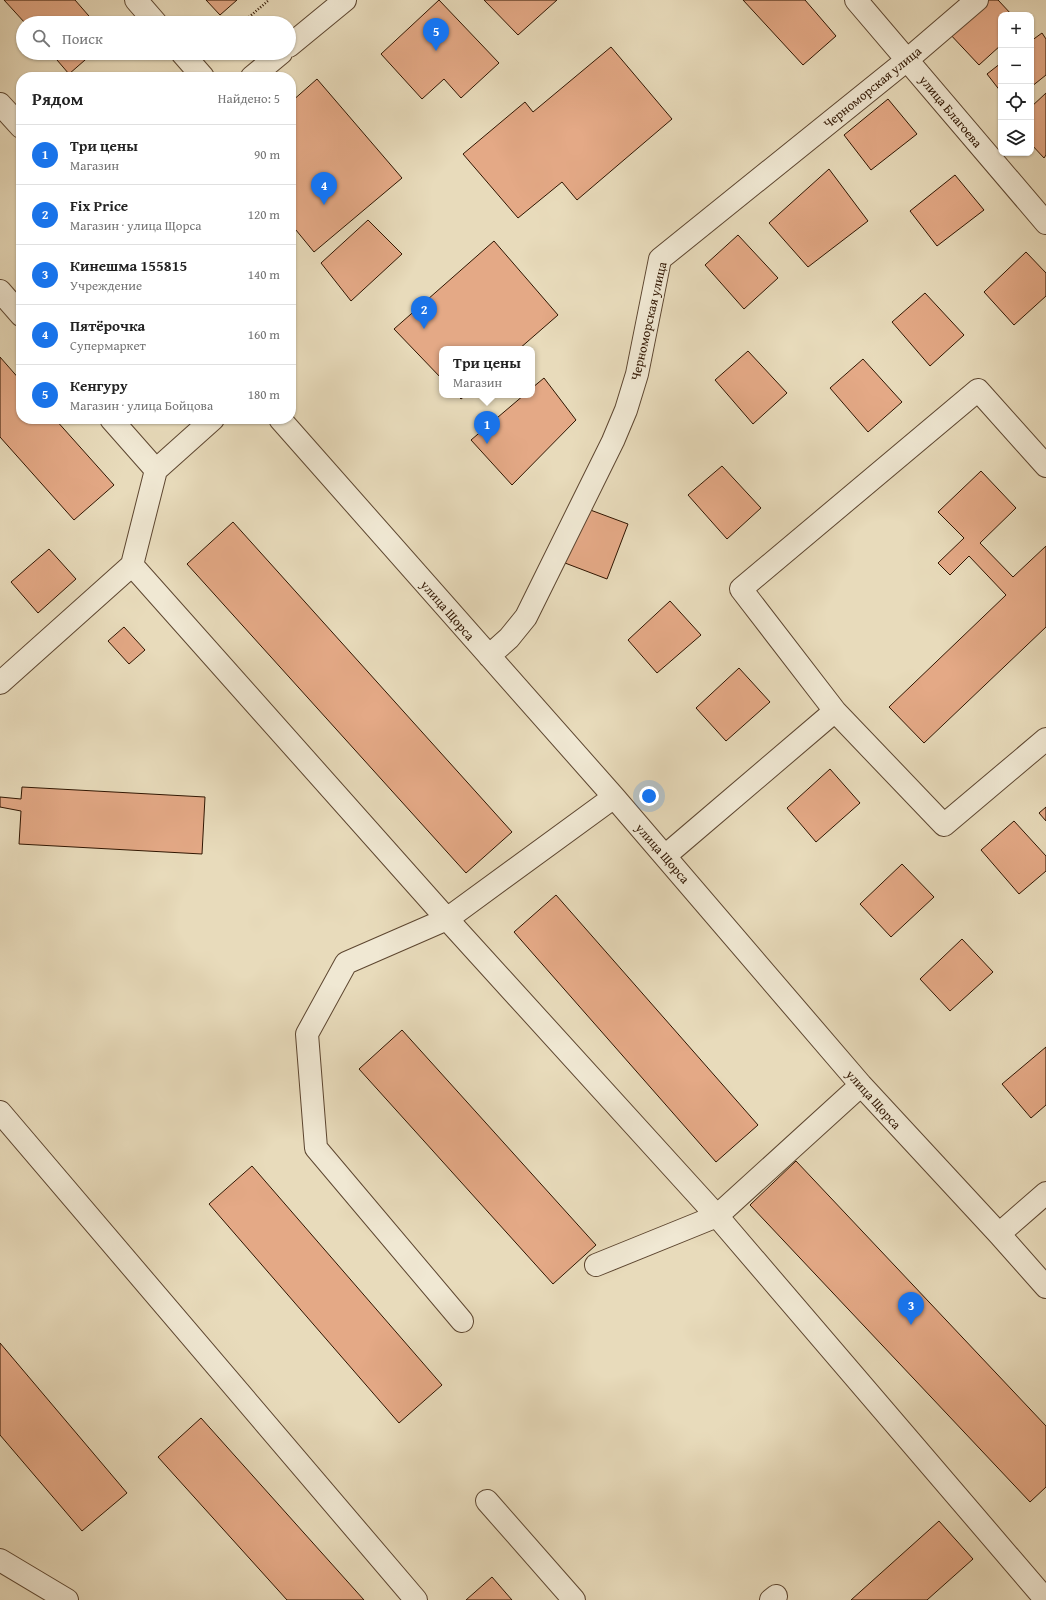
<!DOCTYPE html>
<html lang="ru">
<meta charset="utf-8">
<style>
:root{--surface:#fff;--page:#f2f2f2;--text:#222;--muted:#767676;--line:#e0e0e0;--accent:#1a73e8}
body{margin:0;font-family:"Gentium Book Plus",serif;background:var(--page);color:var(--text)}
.controls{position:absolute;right:12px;top:12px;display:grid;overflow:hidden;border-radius:8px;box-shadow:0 1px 3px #0004}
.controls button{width:36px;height:36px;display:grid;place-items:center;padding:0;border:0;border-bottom:1px solid var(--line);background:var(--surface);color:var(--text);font:20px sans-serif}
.you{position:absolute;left:649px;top:796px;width:14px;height:14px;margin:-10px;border:3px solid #fff;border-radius:50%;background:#1a73e8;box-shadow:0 0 0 6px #1a73e833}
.badge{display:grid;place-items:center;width:26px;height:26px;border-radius:50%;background:var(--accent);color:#fff;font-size:13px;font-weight:700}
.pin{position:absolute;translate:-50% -33px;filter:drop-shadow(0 1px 2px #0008)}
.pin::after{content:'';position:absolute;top:21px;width:14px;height:12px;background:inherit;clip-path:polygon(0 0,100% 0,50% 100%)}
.popup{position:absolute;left:439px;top:346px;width:96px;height:52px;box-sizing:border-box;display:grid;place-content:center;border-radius:8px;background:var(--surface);filter:drop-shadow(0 1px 3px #0005);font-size:13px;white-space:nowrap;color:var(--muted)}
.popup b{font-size:15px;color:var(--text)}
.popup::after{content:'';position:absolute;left:50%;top:100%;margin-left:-8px;border:8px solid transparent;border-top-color:var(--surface)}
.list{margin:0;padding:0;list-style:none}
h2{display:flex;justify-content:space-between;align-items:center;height:52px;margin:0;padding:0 16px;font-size:17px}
h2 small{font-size:13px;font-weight:400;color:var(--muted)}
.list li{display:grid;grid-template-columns:26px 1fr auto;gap:12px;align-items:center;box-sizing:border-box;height:60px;padding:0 16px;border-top:1px solid var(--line)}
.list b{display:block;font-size:15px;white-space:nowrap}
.list p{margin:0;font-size:13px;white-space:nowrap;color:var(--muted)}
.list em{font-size:13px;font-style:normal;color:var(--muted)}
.icon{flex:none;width:22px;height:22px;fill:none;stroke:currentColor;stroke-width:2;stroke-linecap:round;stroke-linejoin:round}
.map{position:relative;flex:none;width:1046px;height:1600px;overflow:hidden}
.search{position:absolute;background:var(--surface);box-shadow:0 1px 3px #0004;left:16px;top:16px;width:280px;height:44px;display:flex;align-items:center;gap:10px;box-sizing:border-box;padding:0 14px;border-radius:22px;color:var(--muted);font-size:15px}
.panel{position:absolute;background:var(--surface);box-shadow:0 1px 3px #0004;left:16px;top:72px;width:280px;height:352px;border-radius:16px}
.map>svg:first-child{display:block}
.building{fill:#e4a986;stroke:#2f1501}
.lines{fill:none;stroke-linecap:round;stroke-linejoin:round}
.minor-casing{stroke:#5d4630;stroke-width:24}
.path{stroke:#2f1501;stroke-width:2.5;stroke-dasharray:1 2;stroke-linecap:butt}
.minor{stroke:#f0e8d3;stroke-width:22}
.labels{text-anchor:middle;stroke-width:3;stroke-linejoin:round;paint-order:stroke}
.street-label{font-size:13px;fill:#2f1501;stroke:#f0e8d3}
</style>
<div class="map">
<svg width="1046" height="1600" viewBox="0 0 1046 1600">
<rect width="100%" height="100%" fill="#e8dbbb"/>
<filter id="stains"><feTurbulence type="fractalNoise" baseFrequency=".005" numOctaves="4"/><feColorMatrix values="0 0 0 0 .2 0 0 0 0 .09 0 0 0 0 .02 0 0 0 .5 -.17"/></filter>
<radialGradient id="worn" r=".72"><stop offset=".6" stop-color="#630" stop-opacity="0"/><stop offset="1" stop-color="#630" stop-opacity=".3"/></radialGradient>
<path class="building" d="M4 0H75L95 23H25Z
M206 0H237L220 15Z
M439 0 499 63 461 98 444 79 422 99 381 54Z
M484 0H557L518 35Z
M743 0H805L836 36 803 65Z
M983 0H998L1012 15H1001V45L979 65 948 32Z
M1042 33 1046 39V75L1031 87V41Z
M611 47 672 119 577 200 562 182 518 218 463 154 525 102 533 112Z
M51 53H93L69 74Z
M1001 63V92L987 74Z
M317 79 402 178 314 252 291 224V102Z
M1046 93V155L1044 158 1031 144V107Z
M888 99 917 134 871 170 844 135Z
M829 169 868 221 808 267 769 223Z
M955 175 984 210 937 246 910 211Z
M368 220 402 254 351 301 321 263Z
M738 235 778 278 744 309 705 265Z
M494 241 558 315 519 349H442V379L394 329Z
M1026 252 1046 273V296L1014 325 984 292Z
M925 293 964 335 930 366 892 322Z
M748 351 787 393 753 424 715 380Z
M0 357 21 381V419H55L114 485 74 520 0 437Z
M863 359 902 402 868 432 830 388Z
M544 378 576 420 512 485 471 440 524 395H532V388Z
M457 395H466L461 399Z
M722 466 761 508 727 539 688 495Z
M981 471 1016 508 980 543 1013 577 1046 546V627L924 743 889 707 1006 595 969 556 950 575 938 563 964 538 938 512Z
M585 508 628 524 607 579 565 563Z
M233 522 512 832 466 873 187 564Z
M49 549 76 579 38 613 11 582Z
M670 601 701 635 657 673 628 640Z
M124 627 145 650 129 664 108 641Z
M739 668 770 702 726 741 696 708Z
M830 769 860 803 816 842 787 808Z
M22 787 205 797 202 854 19 844 21 811 0 807V797L21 799Z
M1046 807V821L1039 813Z
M1014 821 1046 856V871L1019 894 981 850Z
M902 864 934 897 891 937 860 904Z
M556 895 758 1125 716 1162 514 932Z
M962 939 993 972 950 1011 920 979Z
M402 1030 596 1245 553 1284 359 1069Z
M1046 1047V1105L1031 1118 1002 1084Z
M796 1161 1046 1426V1487L1030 1502 750 1205Z
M252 1166 442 1385 399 1423 209 1204Z
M0 1343 127 1493 82 1531 0 1435Z
M201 1418 364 1600H287L158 1457Z
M939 1521 973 1559 927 1600H851Z
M492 1577 512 1600H466Z"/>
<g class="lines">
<defs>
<path id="minor" d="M136 0 156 23
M856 0 1046 223
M289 46 345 0
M182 53 203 77
M252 77 281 53
M0 104 21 127
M0 291 21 315
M111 419 156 470 213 419
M280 419 614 797 861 1085 999 1234 1046 1287
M132 565 447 919 717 1216 1046 1600
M489 656 509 638 526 617 613 441 626 410 637 374 660 259 907 60 977 0
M0 683 132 565 156 470
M835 711 741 589 978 390 1046 466
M665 856 835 711 944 825 1046 739
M0 1112 416 1600
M999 1234 1046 1193
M596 1265 717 1216 861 1085
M462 1321 316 1148 307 1034 346 963 447 919 614 797
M487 1501 574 1600
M0 1560 67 1600
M771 1600 776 1596"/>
</defs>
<use href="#minor" class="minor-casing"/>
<path class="path" d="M242 23 269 0"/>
<use href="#minor" class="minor"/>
</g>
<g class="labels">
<g class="street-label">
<text transform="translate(872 87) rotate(-39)" y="5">Черноморская улица</text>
<text transform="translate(951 111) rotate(50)" y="5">улица Благоева</text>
<text transform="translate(648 321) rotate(-77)" y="5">Черноморская улица</text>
<text transform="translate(448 610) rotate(49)" y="5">улица Щорса</text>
<text transform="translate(663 853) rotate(49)" y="5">улица Щорса</text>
<text transform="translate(874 1099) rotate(48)" y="5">улица Щорса</text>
</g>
</g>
<rect width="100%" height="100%" filter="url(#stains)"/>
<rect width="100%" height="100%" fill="url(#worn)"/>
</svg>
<div class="controls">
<button>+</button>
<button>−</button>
<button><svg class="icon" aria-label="locate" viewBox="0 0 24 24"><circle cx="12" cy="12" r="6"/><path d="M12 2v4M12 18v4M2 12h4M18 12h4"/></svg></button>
<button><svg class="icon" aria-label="layers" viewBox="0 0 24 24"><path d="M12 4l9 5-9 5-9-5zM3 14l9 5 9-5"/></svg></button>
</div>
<div class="you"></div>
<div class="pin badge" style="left:487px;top:444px">1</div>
<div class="popup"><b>Три цены</b>Магазин</div>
<div class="pin badge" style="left:424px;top:329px">2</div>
<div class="pin badge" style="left:911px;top:1325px">3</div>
<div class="pin badge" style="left:324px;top:205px">4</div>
<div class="pin badge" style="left:436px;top:51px">5</div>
<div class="search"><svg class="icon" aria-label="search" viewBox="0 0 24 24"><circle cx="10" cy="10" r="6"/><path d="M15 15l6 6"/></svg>Поиск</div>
<section class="panel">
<h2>Рядом<small>Найдено: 5</small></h2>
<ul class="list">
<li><span class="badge">1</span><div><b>Три цены</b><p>Магазин</p></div><em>90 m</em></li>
<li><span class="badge">2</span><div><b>Fix Price</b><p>Магазин · улица Щорса</p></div><em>120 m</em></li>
<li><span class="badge">3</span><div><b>Кинешма 155815</b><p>Учреждение</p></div><em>140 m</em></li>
<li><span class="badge">4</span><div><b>Пятёрочка</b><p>Супермаркет</p></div><em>160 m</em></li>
<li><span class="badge">5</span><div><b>Кенгуру</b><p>Магазин · улица Бойцова</p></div><em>180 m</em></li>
</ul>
</section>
</div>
